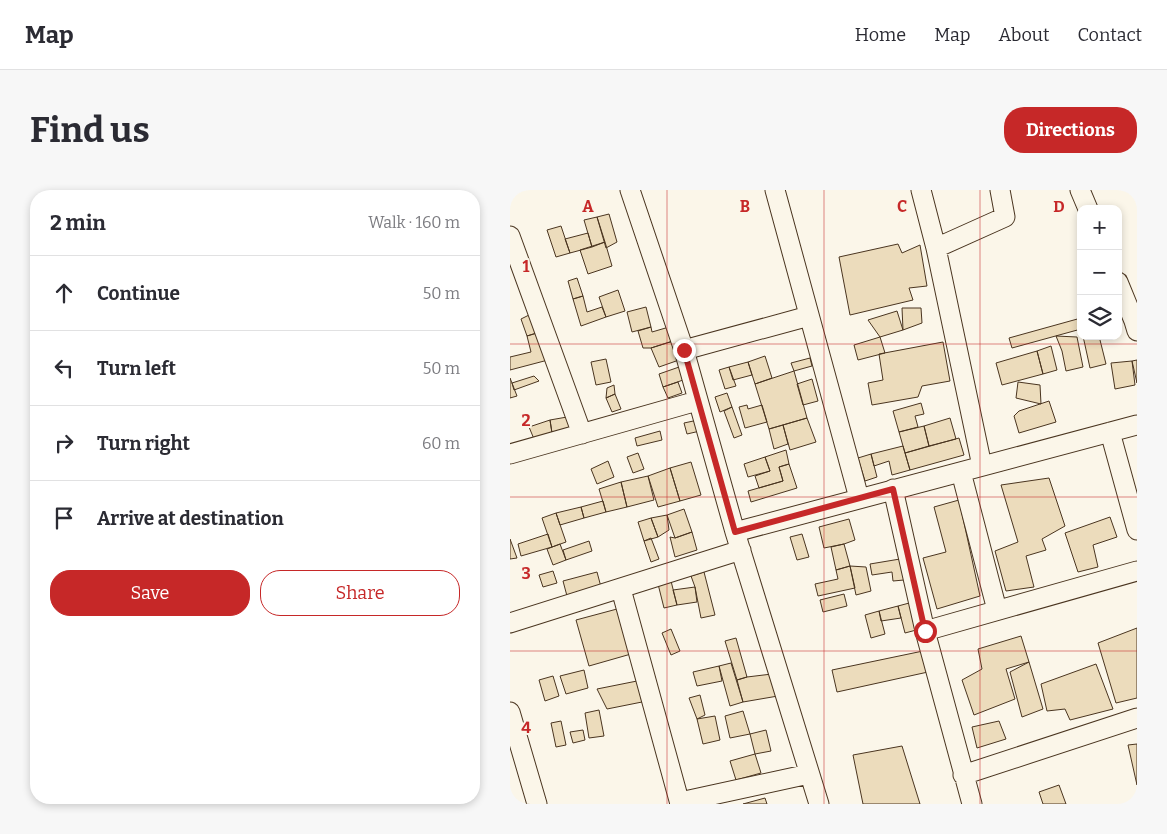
<!DOCTYPE html>
<meta charset="utf-8">
<style>
:root{--surface:#fff;--page:#f7f7f7;--text:#2b2b33;--muted:#7c7c81;--line:#e1e1e2;--accent:#c62828}
body{margin:0;font-family:Bitter,serif;background:var(--page);color:var(--text)}
.controls{position:absolute;right:15px;top:15px;display:grid;overflow:hidden;border-radius:10px;box-shadow:0 2px 8px #0003}
.controls button{width:45px;height:45px;display:grid;place-items:center;padding:0;border:0;border-bottom:1px solid var(--line);background:var(--surface);color:var(--text);font:25px sans-serif}
.stop{position:absolute;width:15px;height:15px;margin:-11px;border:4px solid #c62828;border-radius:50%;background:#fff}
.stop.end{background:#c62828;border-color:#fff;box-shadow:0 1px 5px #0008}
.list{margin:0;padding:0;list-style:none}
h2{display:flex;justify-content:space-between;align-items:center;height:65px;margin:0;padding:0 20px;font-size:21px}
h2 small{font-size:16px;font-weight:400;color:var(--muted)}
.list li{display:grid;grid-template-columns:32px 1fr auto;gap:15px;align-items:center;box-sizing:border-box;height:75px;padding:0 20px;border-top:1px solid var(--line)}
.list b{display:block;font-size:19px;white-space:nowrap}
.list em{font-size:16px;font-style:normal;color:var(--muted)}
.actions{display:flex;gap:10px;padding:15px 20px}
.actions a{flex:1;padding:11px 0;border:1px solid var(--accent);border-radius:20px;text-align:center;font-size:18px;color:var(--accent)}
.actions .main{background:var(--accent);color:#fff}
.icon{flex:none;width:28px;height:28px;fill:none;stroke:currentColor;stroke-width:2;stroke-linecap:round;stroke-linejoin:round}
.map{position:relative;flex:none;width:627px;height:614px;overflow:hidden;border-radius:20px}
header{display:flex;align-items:center;gap:30px;box-sizing:border-box;height:70px;padding:0 25px;background:var(--surface);border-bottom:1px solid var(--line)}
header strong{font-size:24px}
nav{display:flex;gap:28px;margin-inline-start:auto;font-size:18px}
.intro{display:flex;align-items:center;justify-content:space-between;box-sizing:border-box;height:120px;padding:0 30px}
h1{margin:0;font-size:35px}
.button{padding:12px 22px;border-radius:20px;background:var(--accent);color:#fff;font-size:18px;font-weight:700}
main{display:flex;gap:30px;padding:0 30px}
aside{flex:1;background:var(--surface);border-radius:20px;box-shadow:0 2px 8px #0003}
.map>svg:first-child{display:block}
.building{fill:#ecdcbc;stroke:#4a3520}
.lines{fill:none;stroke-linecap:round;stroke-linejoin:round}
.street-casing{stroke:#4a3520;stroke-width:21}
.street{stroke:#fbf6e9;stroke-width:19}
.route{stroke:#c62828;stroke-width:6}
.grid{fill:none;stroke:#c62828;stroke-width:1;stroke-opacity:0.55}
.grid-label{font-size:16px;text-anchor:middle;font-weight:bold;fill:#c62828;stroke:#fbf6e9;stroke-width:4;stroke-linejoin:round;paint-order:stroke}
</style>
<header>
<strong>Map</strong>
<nav><a>Home</a><a>Map</a><a>About</a><a>Contact</a></nav>
</header>
<div class="intro"><h1>Find us</h1><a class="button">Directions</a></div>
<main>
<aside>
<h2>2 min<small>Walk · 160 m</small></h2>
<ul class="list">
<li><svg class="icon" aria-label="ahead" viewBox="0 0 24 24"><path d="M12 20V5M6 11l6-6 6 6"/></svg><div><b>Continue</b></div><em>50 m</em></li>
<li><svg class="icon" aria-label="left" viewBox="0 0 24 24"><path d="M17 20v-9H6M10 6l-5 5 5 5"/></svg><div><b>Turn left</b></div><em>50 m</em></li>
<li><svg class="icon" aria-label="right" viewBox="0 0 24 24"><path d="M7 20v-9h11M14 6l5 5-5 5"/></svg><div><b>Turn right</b></div><em>60 m</em></li>
<li><svg class="icon" aria-label="arrive" viewBox="0 0 24 24"><path d="M6 21V4h12l-3 4 3 4H6"/></svg><div><b>Arrive at destination</b></div></li>
</ul>
<div class="actions"><a class="main">Save</a><a>Share</a></div>
</aside>
<div class="map">
<svg width="627" height="614" viewBox="0 0 627 614">
<rect width="100%" height="100%" fill="#fbf6e9"/>
<path class="building" d="M99 24 107 52 96 58 87 27Z
M87 27 95 52 82 57 74 30Z
M51 36 60 63 46 67 37 40Z
M78 43 82 57 60 63 55 49Z
M95 52 102 76 78 84 70 60Z
M388 54 392 63 410 55 417 96 399 98 403 110 340 125 329 67Z
M67 88 73 106 63 109 58 91Z
M108 100 115 121 96 127 89 107Z
M73 106 77 122 92 117 96 127 71 136 63 109Z
M136 117 141 137 122 142 117 122Z
M392 118H411L412 133 393 140Z
M387 121 393 140 370 147 358 130Z
M19 125 30 142 17 146 11 129Z
M571 128V139L502 158 499 148Z
M141 137 142 142 159 137 163 151 141 158H133L128 141Z
M30 142 38 170 0 180V167L21 162 17 146Z
M546 146 567 147 573 177 556 181 552 161Z
M573 146H589L596 174 580 178Z
M370 147 375 163 348 170 344 155Z
M163 151 169 170 149 177 141 158Z
M433 152 440 191 412 196 408 207 362 215 358 193 373 190 369 164Z
M541 156 547 180 533 184 527 161Z
M527 161 533 184 492 195 486 173Z
M255 166 262 188 245 194 238 172Z
M300 168 302 176 284 181 281 173Z
M96 169 101 192 86 195 81 172Z
M627 170V193L622 171Z
M622 171 625 195 605 199 601 173Z
M238 172 242 185 223 190 219 177Z
M172 176 176 189 153 197 149 184Z
M219 177 226 196 215 199 209 180Z
M284 181 297 228 259 239 245 194Z
M24 186 29 191 4 200 2 193Z
M0 188 7 206 0 208Z
M302 189 308 211 293 215 287 194Z
M168 192 172 203 158 208 153 197Z
M508 192 530 195 531 214 506 208Z
M104 195 105 204 96 208 97 198Z
M217 203 222 217 210 222 205 207Z
M105 204 111 219 102 222 96 208Z
M539 211 546 232 509 243 504 226 509 221Z
M411 213 414 224 405 226 408 237 389 242 383 221Z
M237 215 238 219 252 215 257 232 235 238 229 217Z
M222 217 232 245 224 248 214 221Z
M57 227 64 239 42 243 40 230Z
M297 228 306 252 280 260 273 235Z
M440 228 446 249 419 256 414 236Z
M40 230 42 243 24 249 19 237Z
M188 230 190 241 177 244 174 233Z
M273 235 278 254 264 259 259 239Z
M414 236 419 256 395 263 389 242Z
M150 241 152 250 127 256 125 248Z
M449 248 454 265 400 280 395 263Z
M393 256 400 280 382 285 379 271 364 276 361 264Z
M276 260 279 274 269 277 273 291 249 298 245 286 260 281 255 267Z
M128 263 134 279 123 283 117 267Z
M361 264 367 287 355 291 348 268Z
M255 267 260 281 238 287 234 274Z
M98 271 104 287 87 294 81 279Z
M181 272 191 305 170 311 160 278Z
M279 274 287 298 241 312 238 301 273 291 269 277Z
M160 278 170 311 148 317 138 286Z
M138 286 144 310 117 317 111 292Z
M539 288 555 336 532 349 536 360 516 366 524 397 496 401 485 361 508 352 491 295Z
M111 292 117 317 96 322 89 299Z
M449 310 470 406 427 419 413 368 436 362 424 317Z
M93 311 96 322 74 328 71 317Z
M71 317 74 328 50 335 46 323Z
M174 319 182 342 165 348 157 325Z
M46 323 56 352 42 357 32 328Z
M157 325 159 340 148 347 141 328Z
M600 327 607 347 583 355 588 377 568 382 555 343Z
M141 328 148 347 134 351 128 332Z
M339 329 345 350 334 354 314 358 309 337Z
M182 342 187 360 165 367 160 347 165 348Z
M38 344 42 357 11 366 8 354Z
M292 344 299 367 287 370 280 347Z
M141 348 149 369 141 372 134 351Z
M0 349 7 368 0 369Z
M79 351 82 361 56 370 53 360Z
M50 354 56 370 43 375 37 359Z
M334 354 340 376 326 380 321 357Z
M390 369 394 390 383 391 382 382 362 385 360 374Z
M340 376 345 398 308 406 305 394 328 389 326 380Z
M340 376 356 377 361 401 346 405Z
M43 381 47 393 33 397 29 385Z
M87 382 91 397 57 406 53 391Z
M194 382 205 425 191 428 185 397 181 386Z
M161 391 167 415 154 418 148 394Z
M185 397 187 412 167 415 163 400Z
M334 404 337 416 313 422 310 410Z
M403 412 410 439 395 443 388 416Z
M388 416 391 428 371 431 369 421Z
M107 419 121 464 79 476 66 430Z
M369 421 375 444 361 448 355 425Z
M627 438V508L606 513 588 453Z
M161 439 170 461 161 465 152 443Z
M511 446 519 472 496 479 505 509 464 525 452 490 472 479 468 459Z
M226 448 237 487 227 490 215 451Z
M413 461 418 482 327 502 322 480Z
M519 472 533 519 512 527 500 482Z
M221 473 233 512 220 516 209 476Z
M586 474 603 519 560 530 555 519 537 521 531 494Z
M209 476 212 491 187 496 183 482Z
M74 480 78 498 56 504 50 486Z
M262 484 268 506 233 512 227 490 237 487Z
M43 486 49 506 35 511 29 490Z
M127 491 132 512 97 519 87 499Z
M190 505 195 525 187 529 179 508Z
M89 520 94 546 79 548 75 523Z
M233 521 240 544 220 548 215 526Z
M205 526 210 550 193 554 187 529Z
M51 531 56 555 46 557 41 533Z
M489 531 496 549 467 558 462 537Z
M73 540 75 550 63 553 60 542Z
M256 540 261 561 245 564 240 544Z
M627 554V595L618 555Z
M392 556 410 614H353L343 565Z
M245 564 251 583 226 590 220 571Z
M549 595 556 614H533L529 602Z
M255 608 257 614H233Z"/>
<g class="lines">
<defs>
<path id="street" d="M120 0 174 160 225 342 309 614
M265 0 349 308
M411 0 426 58 472 276
M570 0 578 19
M0 46 72 244
M426 58 495 27 490 0
M608 92 624 131 627 141
M174 160 299 126
M600 242 627 340
M0 264 187 211
M451 282 487 420
M383 299 415 441 462 614
M225 342 627 235
M111 399 170 614
M0 433 231 360
M415 441 627 381
M0 522 27 614
M453 585 627 528
M170 612 299 584"/>
</defs>
<use href="#street" class="street-casing"/>
<use href="#street" class="street"/>
</g>
<g class="lines">
<path class="route" d="M174 160 225 342 383 299 415 441"/>
</g>
<path class="grid" d="M157 0V614M314 0V614M470 0V614M0 154H627M0 307H627M0 461H627"/>
<g class="grid-label">
<text x="78" y="22">A</text>
<text x="235" y="22">B</text>
<text x="392" y="22">C</text>
<text x="549" y="22">D</text>
<text x="16" y="82">1</text>
<text x="16" y="236">2</text>
<text x="16" y="389">3</text>
<text x="16" y="543">4</text>
</g>
</svg>
<div class="controls">
<button>+</button>
<button>−</button>
<button><svg class="icon" aria-label="layers" viewBox="0 0 24 24"><path d="M12 4l9 5-9 5-9-5zM3 14l9 5 9-5"/></svg></button>
</div>
<div class="stop" style="left:415px;top:441px"></div>
<div class="stop end" style="left:174px;top:160px"></div>
</div>
</main>
